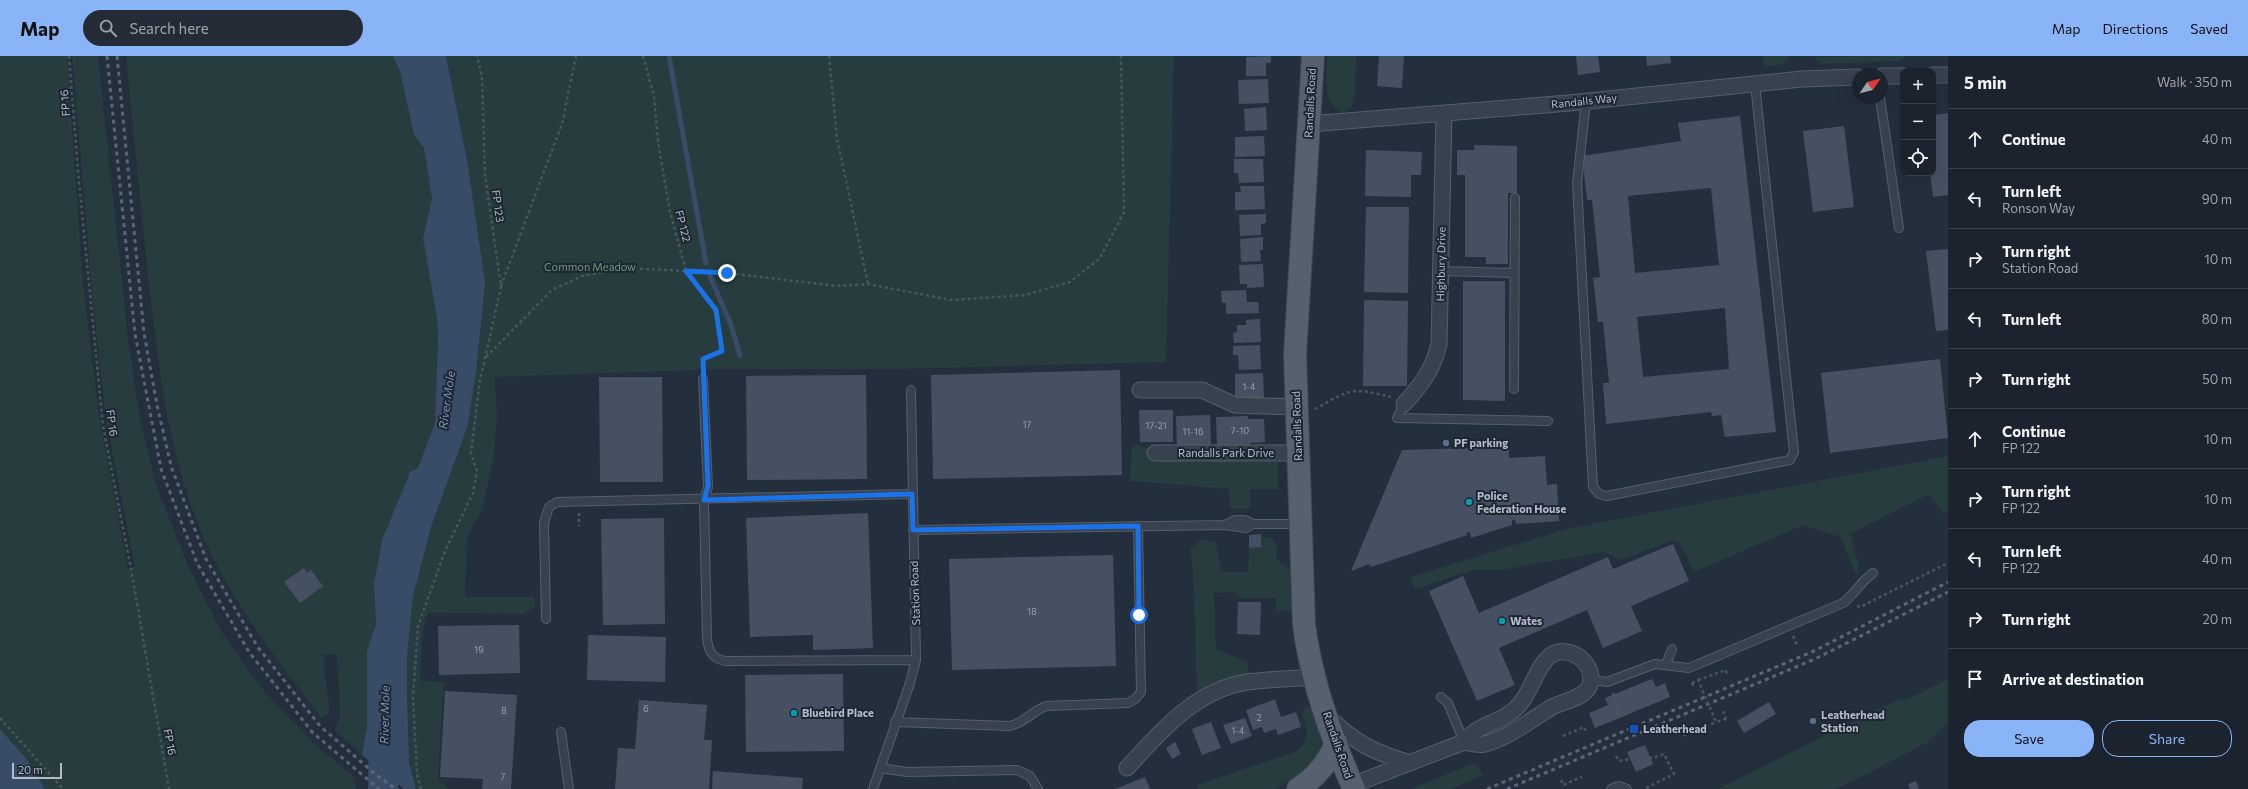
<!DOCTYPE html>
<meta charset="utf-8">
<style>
:root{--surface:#1b232e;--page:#242b36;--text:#f1f3f6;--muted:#a0a4aa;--line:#39404a;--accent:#8ab4f8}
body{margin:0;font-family:Commissioner,sans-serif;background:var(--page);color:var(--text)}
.controls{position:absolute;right:12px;top:12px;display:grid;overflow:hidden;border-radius:8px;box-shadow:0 4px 16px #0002}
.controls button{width:36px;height:36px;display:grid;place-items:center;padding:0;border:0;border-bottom:1px solid var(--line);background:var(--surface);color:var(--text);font:20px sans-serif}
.compass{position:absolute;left:1852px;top:12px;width:36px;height:36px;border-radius:50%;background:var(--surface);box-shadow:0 4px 16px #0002;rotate:55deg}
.scale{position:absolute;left:12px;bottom:10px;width:50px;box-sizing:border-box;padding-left:4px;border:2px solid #b4bcc9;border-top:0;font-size:11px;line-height:14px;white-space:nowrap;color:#b4bcc9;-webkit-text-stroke:3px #1d2633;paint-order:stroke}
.stop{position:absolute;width:12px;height:12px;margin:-9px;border:3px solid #1a73e8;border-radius:50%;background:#fff}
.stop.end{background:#1a73e8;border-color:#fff;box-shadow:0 1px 4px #0008}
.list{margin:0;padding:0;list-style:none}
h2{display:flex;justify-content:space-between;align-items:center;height:52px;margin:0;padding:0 16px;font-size:17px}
h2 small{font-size:13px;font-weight:400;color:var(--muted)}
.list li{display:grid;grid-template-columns:26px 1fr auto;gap:12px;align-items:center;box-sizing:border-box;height:60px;padding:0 16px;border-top:1px solid var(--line)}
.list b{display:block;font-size:15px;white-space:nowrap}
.list p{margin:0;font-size:13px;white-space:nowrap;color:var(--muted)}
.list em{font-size:13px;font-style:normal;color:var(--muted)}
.actions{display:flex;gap:8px;padding:12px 16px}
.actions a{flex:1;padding:9px 0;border:1px solid var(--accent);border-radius:16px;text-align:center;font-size:14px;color:var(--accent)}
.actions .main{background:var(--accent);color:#111}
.icon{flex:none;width:22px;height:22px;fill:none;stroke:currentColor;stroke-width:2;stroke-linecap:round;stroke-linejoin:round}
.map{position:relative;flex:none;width:1948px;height:733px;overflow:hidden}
header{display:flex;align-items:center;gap:24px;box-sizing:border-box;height:56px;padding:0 20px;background:var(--accent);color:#111}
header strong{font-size:19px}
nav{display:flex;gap:22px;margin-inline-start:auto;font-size:14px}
.search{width:280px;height:36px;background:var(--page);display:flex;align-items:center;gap:10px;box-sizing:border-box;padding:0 14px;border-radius:22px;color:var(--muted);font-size:15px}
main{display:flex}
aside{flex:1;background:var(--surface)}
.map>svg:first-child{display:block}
.green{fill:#263c3f}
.water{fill:#394c67}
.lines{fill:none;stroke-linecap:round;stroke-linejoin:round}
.stream{stroke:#394c67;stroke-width:5}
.river{stroke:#394c67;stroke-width:30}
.building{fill:#455162;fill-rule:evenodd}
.lane-casing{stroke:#565f6c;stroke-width:10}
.street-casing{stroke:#565f6c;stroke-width:17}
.primary-casing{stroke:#414a57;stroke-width:24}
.path{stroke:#44595c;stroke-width:2.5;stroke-dasharray:3 3;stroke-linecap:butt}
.lane{stroke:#38414e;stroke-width:8}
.street{stroke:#38414e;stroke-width:15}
.primary{stroke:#56606e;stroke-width:22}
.rail{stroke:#5a6575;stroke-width:3;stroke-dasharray:4 4;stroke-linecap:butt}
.path-bridge{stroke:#44595c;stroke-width:2.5;stroke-dasharray:3 3;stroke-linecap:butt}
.route{stroke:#1a73e8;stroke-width:5}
.service-dot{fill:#5c6f8a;stroke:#1d2633;stroke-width:1.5}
.culture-dot{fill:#0f9aa8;stroke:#1d2633;stroke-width:1.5}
.transit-dot{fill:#1a4fb4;stroke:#1d2633;stroke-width:1.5}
.labels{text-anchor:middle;stroke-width:4;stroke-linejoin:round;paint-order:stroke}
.number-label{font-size:9px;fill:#98a1af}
.street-label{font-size:11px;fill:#b4bcc9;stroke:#1d2633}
.park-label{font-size:11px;fill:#6b9a76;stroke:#1d2633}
.poi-label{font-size:11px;font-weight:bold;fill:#b4bcc9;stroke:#1d2633;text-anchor:start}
.water-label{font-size:12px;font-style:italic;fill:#7c92b1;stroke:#1d2633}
</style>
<header>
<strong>Map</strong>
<div class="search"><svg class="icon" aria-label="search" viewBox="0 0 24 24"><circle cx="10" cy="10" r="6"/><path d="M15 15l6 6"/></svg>Search here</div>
<nav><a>Map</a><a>Directions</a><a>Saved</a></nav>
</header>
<main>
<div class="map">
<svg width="1948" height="733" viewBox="0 0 1948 733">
<rect width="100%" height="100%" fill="#242f3e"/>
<path class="green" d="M0 0H67L83 228 99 360 128 512 135 511 106 364 93 247 72 0H98L128 282 139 357 155 426 188 510 221 575 260 630 311 685 354 721 356 733H0Z
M126 0H393L400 15 414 79 424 92 432 143 423 182 437 263 438 282 435 367 418 412 410 416 382 484 374 528 376 568 367 595V671L362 699 335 674 340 660 337 598 323 599 330 657 322 662C275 602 227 540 198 468 167 389 157 302 148 219 140 146 133 73 126 0Z
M446 0H1174L1166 306 899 313H731L495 321 497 361 493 405 482 454 467 481 465 541H534L535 551 523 558 428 557 422 578 420 625 444 626 438 722 448 733H416L409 706 407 638V601L413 540 432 468 467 372V104Z
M1327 0H1356L1355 42 1351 52 1342 57C1321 46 1327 20 1327 0Z
M1762 0H1789L1788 4 1780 9 1764 11Z
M1906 0 1900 5 1822 8 1815 1Z
M1137 388 1148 393 1149 404 1278 406V433H1250V453H1230L1229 433 1130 425 1131 392Z
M1948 400V456L1944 458 1929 438 1850 478 1859 510 1856 520 1841 481 1803 469 1694 516 1680 487 1674 484 1621 504 1605 496 1501 514H1473L1415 533 1410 521 1570 472Z
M1260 481 1272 482 1277 489V503L1292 516 1294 553 1276 557V542H1240L1234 536 1214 537 1216 593 1247 606 1249 618 1197 636 1193 516 1190 493 1201 484 1216 486 1221 516H1248L1249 492 1261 491Z
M1948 623V666L1928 686 1857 723 1834 733H1718L1874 655 1901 643 1906 644Z
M1308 650 1320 667 1321 688 1318 702 1301 722H1292L1276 733H1198L1197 729 1297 695C1309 685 1309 671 1301 657Z
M1474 707 1483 719 1450 733H1411Z"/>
<path class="water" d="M393 0H446L467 104 485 226 476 316 467 372 432 468 413 540 407 601V638L409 706 416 733H404L362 699 367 671V595L376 568 374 528 382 484 410 416 418 412 435 367 438 282 437 263 423 182 432 143 424 92 414 79 400 15Z
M0 673 28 705 45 733H0Z"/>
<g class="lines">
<path class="stream" d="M669 0 706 207
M710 220 731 269 740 299"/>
<path class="river" d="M383 733 384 677"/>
</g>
<path class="building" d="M1271 0V7H1266V20H1246V1Z
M1379 0H1404L1402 32 1377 30Z
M1576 0H1598L1600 16 1578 19Z
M1646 0H1670L1671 7 1647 10Z
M1268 23 1269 47 1239 48 1238 24Z
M1266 51 1267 74 1245 75 1244 53Z
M1948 57V139L1933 141 1930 117H1933V59Z
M1740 60 1776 376 1725 381 1721 359 1712 360 1711 356 1606 368 1603 327H1609L1603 266H1598L1593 222 1600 221 1592 144H1587L1582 100 1681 85 1678 67ZM1711 132 1719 209 1635 217 1628 140ZM1725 252 1729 313 1643 321 1637 261Z
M1844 70 1854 151 1813 156 1803 75Z
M1264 80 1265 100 1235 101V81Z
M1474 89 1517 90V137H1508V208H1486V201H1465V119H1457V94H1474Z
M1366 94 1422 96 1421 119H1411V141L1365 140Z
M1234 103H1263L1264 126 1239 127 1238 117H1234Z
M1240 130H1264L1265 153 1235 154V136H1241Z
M1366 151H1409L1408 237 1364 236Z
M1266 158V167L1261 168V179L1240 180 1239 159Z
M1263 181V194H1260L1261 205 1241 206 1240 183Z
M1948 193V274L1936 275 1926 195Z
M1263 208 1264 231 1247 232V228H1240L1239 209Z
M1463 225H1505V345L1463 344Z
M1246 234 1247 246H1258L1259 257 1226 258V247H1222L1221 235Z
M1364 244 1408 245 1407 330H1363Z
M1260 263 1261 286 1234 287 1233 277 1237 276V269H1246V264Z
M1260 289 1261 313 1239 314 1238 299H1233V290Z
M1940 303 1948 382 1830 397 1821 317Z
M1120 314 1122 419 933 423 931 319Z
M1263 317 1264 343 1235 344V318Z
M866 319 867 423 747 424 746 320Z
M599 321H662L663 426H600Z
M1139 354H1173V386H1140Z
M1210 359 1211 391 1177 392 1176 360Z
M1248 360V363H1264L1265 386 1250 387V389L1217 390 1216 361Z
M1509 391V402L1545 400 1547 429 1557 428 1559 465 1516 468 1515 464H1512V469L1471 482 1470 476 1466 477 1467 479 1371 511 1369 508 1351 515 1402 394Z
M868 457 873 592 813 594V579L750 581 746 462Z
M664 462 665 568 603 569 601 463Z
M1261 478V491L1249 492V479Z
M1673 488 1689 525 1631 550 1642 575 1603 592 1587 554 1499 592 1515 629 1477 645 1429 535 1463 520 1479 557 1608 501 1613 513Z
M1113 499 1116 610 952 614 949 503Z
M304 512 307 517 311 514 323 530 300 547 284 526Z
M1238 546H1261L1260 579 1237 578Z
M519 569 520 617 439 619 438 570Z
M588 579 666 581 665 626 587 624Z
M843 618 844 695 746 696 745 619Z
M1652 623 1656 631 1665 627 1670 641 1595 672 1589 657 1608 649 1605 642Z
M445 635 517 639 511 733H482L483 723 440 721Z
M1275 643 1281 661 1296 656 1301 671 1278 679 1276 673 1264 677 1262 671 1253 674 1246 654Z
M639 644 707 649 704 684H712L709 733H615L618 692 635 693Z
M1769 646 1776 658 1744 677 1737 665Z
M1245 662 1252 680 1231 688 1223 669Z
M1211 666 1221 692 1202 699 1192 673Z
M1175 686 1181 698 1172 703 1166 692Z
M1645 689 1653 708 1636 716 1627 696Z
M713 715 803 722 802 733H712Z
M1145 721 1150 733H1115Z
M1916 725 1919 733H1910L1908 728Z"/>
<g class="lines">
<defs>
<path id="lane" d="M1880 42 1899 172
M1586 45 1577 127 1593 431 1599 438 1607 440 1790 404 1794 396 1755 28
M1440 215 1514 217
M703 323 708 431 704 444 707 583C709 596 712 602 725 605L916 604
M1514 333 1515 142
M1404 348 1397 362 1548 365
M1225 469 1235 464H1245L1253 468H1300
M913 474 1225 469 1246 472 1253 468
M546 563 544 467 549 451 557 446 912 438
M1666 609 1672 593
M1591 624 1607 626 1655 608 1689 612 1843 547C1855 538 1861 525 1873 517
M1441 641 1448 647 1464 686
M895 666 1010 670C1025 666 1033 655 1046 650L1128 647 1135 643 1141 636 1138 470
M561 676 569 733
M880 712 907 716 1017 714 1030 720 1038 733
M873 733 910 627 916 604 911 334
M1611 733 1619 730 1627 733"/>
<path id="street" d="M1933 19H1948
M1882 20H1903
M1309 68 1569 47 1802 23 1858 21
M1140 334H1202L1235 349 1297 351
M1404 348C1422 328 1433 314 1439 288L1444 58
M1155 397H1298
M1328 661C1357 688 1373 696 1410 707
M1127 712C1160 676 1195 634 1247 626 1269 623 1292 623 1314 621
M1352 729 1464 686C1468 682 1472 677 1477 674 1491 666 1508 662 1519 649 1534 634 1540 591 1566 596 1575 597 1583 603 1588 611 1592 618 1592 628 1587 634 1579 643 1565 645 1554 650 1531 663 1511 681 1485 688 1479 690 1470 687 1464 686"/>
<path id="primary" d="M1313 0 1295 298 1304 569C1311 622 1332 683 1354 733
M1298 733C1316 721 1329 707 1336 686"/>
</defs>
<use href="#lane" class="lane-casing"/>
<use href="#street" class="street-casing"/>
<use href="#primary" class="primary-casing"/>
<path class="path" d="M69 0 78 115 103 370 132 518 169 733
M643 0 654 40 658 86 670 156 686 215 716 254 722 295 703 303V312
M829 0 837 82 868 228
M501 230 562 68 576 0
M486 301 552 234 582 220 625 212 727 217 837 230 868 228 951 244 1025 239 1070 226 1100 202 1124 156 1121 0
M1315 353C1351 333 1350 331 1391 341
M579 457V470
M1857 550 1860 551 1948 507
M1793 580 1798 591
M1698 624 1726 614 1727 619
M1692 627 1694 632
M1613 637 1622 661
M1723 655 1726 663
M0 662 63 733
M1681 673 1684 679 1716 666
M1563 680 1584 671 1586 676
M1616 700 1619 705C1636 701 1647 705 1664 698L1674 718 1644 733
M1561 724 1563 729 1582 721
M421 733 417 718 413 642 418 570 445 495 473 437 477 416 471 397 480 324 501 231 485 119 482 21 477 0"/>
<use href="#lane" class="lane"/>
<use href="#street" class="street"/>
<use href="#primary" class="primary"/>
<path class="rail" d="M107 0 135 278 161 413 197 507 249 596 313 677 379 733
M117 0 144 277 157 349 171 410 206 503 257 590 320 670 375 718 396 733
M1487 733 1814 595 1948 526
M1507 733 1817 602 1948 536"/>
<path class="path-bridge" d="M1692 627 1698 624 1716 666 1726 663"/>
</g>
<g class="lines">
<path class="route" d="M727 217 686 215 716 254 722 295 703 303 708 430 704 444 912 438 913 474 1138 470 1139 559"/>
</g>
<g class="service-dot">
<circle cx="1446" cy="387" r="4"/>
<circle cx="1813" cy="665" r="4"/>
</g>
<g class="culture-dot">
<circle cx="1469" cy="446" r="4"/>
<circle cx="1502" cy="565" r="4"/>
<circle cx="794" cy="657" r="4"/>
</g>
<rect class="transit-dot" x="1629" y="668" width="10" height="10" rx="2"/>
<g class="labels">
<g class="number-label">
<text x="1249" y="334">1-4</text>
<text x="1027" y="372">17</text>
<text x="1156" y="373">17-21</text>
<text x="1240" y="378">7-10</text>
<text x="1193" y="379">11-16</text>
<text x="1032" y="559">18</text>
<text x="479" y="597">19</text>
<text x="646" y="656">6</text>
<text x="504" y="658">8</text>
<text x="1259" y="665">2</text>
<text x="1238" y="678">1-4</text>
<text x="503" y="724">7</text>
</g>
<g class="street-label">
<text transform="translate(1584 45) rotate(-6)" y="4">Randalls Way</text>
<text transform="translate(65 47) rotate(-94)" y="4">FP 16</text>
<text transform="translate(1310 47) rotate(-87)" y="4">Randalls Road</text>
<text transform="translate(498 150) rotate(82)" y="4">FP 123</text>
<text transform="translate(683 170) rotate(75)" y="4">FP 122</text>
<text transform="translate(1441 208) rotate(-89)" y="4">Highbury Drive</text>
<text transform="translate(112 367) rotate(82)" y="4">FP 16</text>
<text transform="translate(1297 370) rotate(-92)" y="4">Randalls Road</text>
<text x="1226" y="401">Randalls Park Drive</text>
<text transform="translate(915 537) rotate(-92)" y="4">Station Road</text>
<text transform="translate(170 686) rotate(79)" y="4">FP 16</text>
<text transform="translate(1338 689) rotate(71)" y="4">Randalls Road</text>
</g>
<g class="park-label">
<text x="590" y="215">Common Meadow</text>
</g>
<g class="poi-label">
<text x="1454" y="391">PF parking</text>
<text x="1477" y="444">Police<tspan x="1477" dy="13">Federation House</tspan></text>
<text x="1510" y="569">Wates</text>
<text x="802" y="661">Bluebird Place</text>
<text x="1821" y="663">Leatherhead<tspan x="1821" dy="13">Station</tspan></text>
<text x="1643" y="677">Leatherhead</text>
</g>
<g class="water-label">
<text transform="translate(447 344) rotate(-82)" y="4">River Mole</text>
<text transform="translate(385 659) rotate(-89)" y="4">River Mole</text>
</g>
</g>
</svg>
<div class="controls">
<button>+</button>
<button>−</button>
<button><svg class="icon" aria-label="locate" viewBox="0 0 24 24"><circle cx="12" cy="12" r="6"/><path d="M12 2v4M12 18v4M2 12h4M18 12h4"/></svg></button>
</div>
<svg class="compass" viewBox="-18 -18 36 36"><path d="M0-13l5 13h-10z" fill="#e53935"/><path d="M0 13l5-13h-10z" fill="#a0a4aa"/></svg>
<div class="scale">20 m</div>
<div class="stop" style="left:1139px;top:559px"></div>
<div class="stop end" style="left:727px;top:217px"></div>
</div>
<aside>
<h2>5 min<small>Walk · 350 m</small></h2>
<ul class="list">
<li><svg class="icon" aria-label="ahead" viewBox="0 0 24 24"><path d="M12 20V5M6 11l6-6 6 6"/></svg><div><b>Continue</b></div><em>40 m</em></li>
<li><svg class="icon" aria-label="left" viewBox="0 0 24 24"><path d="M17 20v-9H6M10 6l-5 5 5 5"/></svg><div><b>Turn left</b><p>Ronson Way</p></div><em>90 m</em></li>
<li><svg class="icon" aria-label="right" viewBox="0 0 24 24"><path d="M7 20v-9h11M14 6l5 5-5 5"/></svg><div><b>Turn right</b><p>Station Road</p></div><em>10 m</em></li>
<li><svg class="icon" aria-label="left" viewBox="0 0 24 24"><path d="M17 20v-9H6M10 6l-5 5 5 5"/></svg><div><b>Turn left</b></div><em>80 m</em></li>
<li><svg class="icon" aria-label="right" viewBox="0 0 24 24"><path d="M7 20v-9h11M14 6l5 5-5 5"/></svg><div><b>Turn right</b></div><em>50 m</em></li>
<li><svg class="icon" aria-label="ahead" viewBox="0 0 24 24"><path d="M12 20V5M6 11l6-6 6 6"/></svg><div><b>Continue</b><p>FP 122</p></div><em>10 m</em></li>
<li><svg class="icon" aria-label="right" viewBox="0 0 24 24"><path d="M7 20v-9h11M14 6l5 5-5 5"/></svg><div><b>Turn right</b><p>FP 122</p></div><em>10 m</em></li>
<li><svg class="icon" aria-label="left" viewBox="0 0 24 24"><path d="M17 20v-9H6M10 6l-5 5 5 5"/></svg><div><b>Turn left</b><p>FP 122</p></div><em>40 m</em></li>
<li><svg class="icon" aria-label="right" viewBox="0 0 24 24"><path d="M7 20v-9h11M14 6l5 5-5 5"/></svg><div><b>Turn right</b></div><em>20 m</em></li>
<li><svg class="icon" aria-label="arrive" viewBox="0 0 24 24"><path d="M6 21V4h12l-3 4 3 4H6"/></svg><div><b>Arrive at destination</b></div></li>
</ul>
<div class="actions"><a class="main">Save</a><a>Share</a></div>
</aside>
</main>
